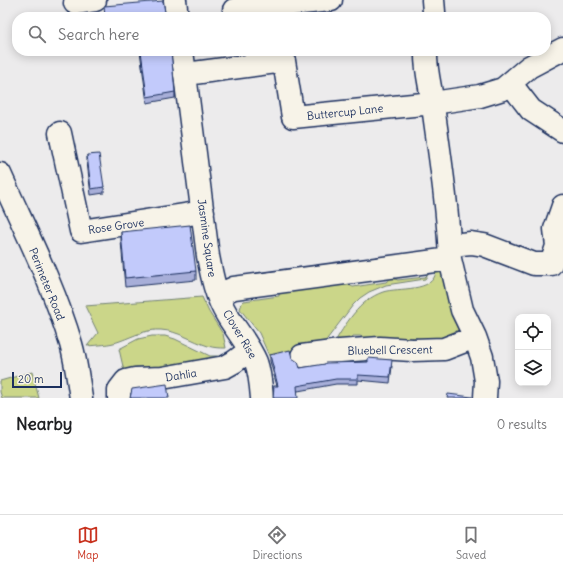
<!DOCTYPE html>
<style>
:root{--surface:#fff;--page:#f6f6f6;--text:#202124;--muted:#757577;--line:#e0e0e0;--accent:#c8321e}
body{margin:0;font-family:Delius,sans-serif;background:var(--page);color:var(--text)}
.controls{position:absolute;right:12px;bottom:12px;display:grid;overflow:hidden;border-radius:8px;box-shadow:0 2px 10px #0003}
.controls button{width:36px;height:36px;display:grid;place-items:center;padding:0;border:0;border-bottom:1px solid var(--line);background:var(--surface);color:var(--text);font:20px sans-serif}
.scale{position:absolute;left:12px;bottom:10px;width:50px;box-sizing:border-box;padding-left:4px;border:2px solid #1b2f5e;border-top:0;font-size:11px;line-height:14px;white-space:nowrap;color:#1b2f5e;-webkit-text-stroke:3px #f7f3e8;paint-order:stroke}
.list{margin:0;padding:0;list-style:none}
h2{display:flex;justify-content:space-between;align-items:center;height:52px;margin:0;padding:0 16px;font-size:17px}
h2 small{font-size:13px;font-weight:400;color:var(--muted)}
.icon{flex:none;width:22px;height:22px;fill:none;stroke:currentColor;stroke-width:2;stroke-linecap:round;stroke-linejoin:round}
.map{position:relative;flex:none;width:563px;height:398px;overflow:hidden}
.search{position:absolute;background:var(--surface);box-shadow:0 2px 10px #0003;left:12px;right:12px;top:12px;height:44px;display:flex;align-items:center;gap:10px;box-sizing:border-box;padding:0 14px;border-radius:16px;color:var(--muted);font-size:15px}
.sheet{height:116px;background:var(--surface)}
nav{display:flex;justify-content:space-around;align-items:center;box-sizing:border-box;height:56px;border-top:1px solid var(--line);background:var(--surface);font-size:11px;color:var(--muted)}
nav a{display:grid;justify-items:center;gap:2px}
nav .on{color:var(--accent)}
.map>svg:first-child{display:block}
.green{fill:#cbd689;stroke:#738274}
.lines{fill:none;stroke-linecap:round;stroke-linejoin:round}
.minor-casing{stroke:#1b2f5e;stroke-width:25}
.minor{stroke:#f7f3e8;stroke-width:22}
.wall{fill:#a7aed8;stroke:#1b2f5e}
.building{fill:#c2cafb;stroke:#1b2f5e}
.labels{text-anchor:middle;stroke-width:3.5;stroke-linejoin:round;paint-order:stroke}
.street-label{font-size:11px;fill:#1b2f5e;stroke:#f7f3e8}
</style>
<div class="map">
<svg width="563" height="398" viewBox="0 0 563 398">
<rect width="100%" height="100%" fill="#ecebec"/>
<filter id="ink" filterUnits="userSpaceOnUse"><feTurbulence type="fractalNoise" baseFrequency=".025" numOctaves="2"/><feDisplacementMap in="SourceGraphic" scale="8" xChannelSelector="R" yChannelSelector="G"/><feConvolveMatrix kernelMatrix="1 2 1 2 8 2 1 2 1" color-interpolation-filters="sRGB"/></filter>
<g filter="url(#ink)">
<path class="green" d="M436 271 443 273 467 332 427 343C419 336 409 336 400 342L370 339 360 336H353L351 340 333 345C345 325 359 300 383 292 398 287 434 293 436 271Z
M430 272 425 279 386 285 369 292 360 298 353 305 321 347 293 356 270 358 259 333 240 309 242 303 244 301 279 296V292L345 283 353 287 386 282 391 278 398 280 425 277Z
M202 297 209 312 223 334 226 348C220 348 214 348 208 346 192 341 178 331 161 330 146 329 134 336 120 341 110 345 97 345 87 346L98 333 85 306Z
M152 336H165L175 339 210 356H224C214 359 181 372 173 371 158 370 138 362 124 371L119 349 138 339Z
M32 372 39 398H2L0 392V381Z"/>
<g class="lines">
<defs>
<path id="minor" d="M175 0 177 17
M433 0 434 12 433 17
M75 3 95 0
M234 10 331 0
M182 51 208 256C212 277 216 297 227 315 236 330 249 345 256 362 260 373 261 386 262 398
M186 74 284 61 293 117 433 103 480 96 503 89 529 67 563 49
M510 83 531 110 563 131
M60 133 81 231 203 212
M0 174C24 228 54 286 71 344 76 361 78 380 81 398
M450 245 471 243 484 245 534 264H551L557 246 555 229 563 206
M450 259 462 310 475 337 482 357 486 381 485 398
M218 295 234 288 450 259C448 208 440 157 433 106 431 88 425 69 426 51
M302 356 340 351 380 348 412 350 444 349 475 337
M119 398V390L126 381 135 379 162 378 225 367 234 362 250 350"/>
</defs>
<use href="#minor" class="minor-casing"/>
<use href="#minor" class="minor"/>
</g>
<path class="wall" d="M140 51H171L175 92V98L147 103Z
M87 155 104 187V193L91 195 87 162Z
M121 232 196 271V280L125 287 121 241Z
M270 355 292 358 300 368 392 366 390 383 358 380V384H336L298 391 277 386 270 361Z"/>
<path class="building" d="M163 1 165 12 167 17H105L104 6Z
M141 51H171L175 92 147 97Z
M99 154 104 187 91 189 87 155Z
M190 225 196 271 125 278 121 232Z
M290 350 292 358 298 362 300 368 325 364V363L368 362V358L392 360 390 377 358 375V379H336L297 386 298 398H273L274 386H278L270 355Z
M167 384 169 398H130L132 389Z
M448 394 472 397V398H447Z"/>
</g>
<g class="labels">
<g class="street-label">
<text transform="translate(345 112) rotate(-6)" y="4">Buttercup Lane</text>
<text transform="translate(116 226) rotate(-8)" y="4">Rose Grove</text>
<text transform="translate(207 238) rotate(82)" y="4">Jasmine Square</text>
<text transform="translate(47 284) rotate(68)" y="4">Perimeter Road</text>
<text transform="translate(240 334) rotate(59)" y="4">Clover Rise</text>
<text transform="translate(390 350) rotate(-1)" y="4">Bluebell Crescent</text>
<text transform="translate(181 375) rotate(-9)" y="4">Dahlia</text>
</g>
</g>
</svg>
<div class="controls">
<button><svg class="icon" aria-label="locate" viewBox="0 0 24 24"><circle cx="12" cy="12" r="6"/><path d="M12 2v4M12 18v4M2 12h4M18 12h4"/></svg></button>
<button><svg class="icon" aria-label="layers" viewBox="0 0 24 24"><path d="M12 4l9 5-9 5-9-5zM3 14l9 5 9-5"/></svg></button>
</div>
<div class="scale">20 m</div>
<div class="search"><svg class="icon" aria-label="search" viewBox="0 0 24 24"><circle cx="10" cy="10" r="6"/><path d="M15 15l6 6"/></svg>Search here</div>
</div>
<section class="sheet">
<h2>Nearby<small>0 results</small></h2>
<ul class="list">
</ul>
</section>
<nav>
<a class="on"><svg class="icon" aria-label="map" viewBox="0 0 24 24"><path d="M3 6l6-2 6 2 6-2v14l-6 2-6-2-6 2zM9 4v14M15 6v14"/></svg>Map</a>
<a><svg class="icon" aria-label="directions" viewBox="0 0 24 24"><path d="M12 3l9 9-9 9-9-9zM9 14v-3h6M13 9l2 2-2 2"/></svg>Directions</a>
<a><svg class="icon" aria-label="saved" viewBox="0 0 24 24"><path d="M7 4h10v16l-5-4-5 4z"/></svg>Saved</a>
</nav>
